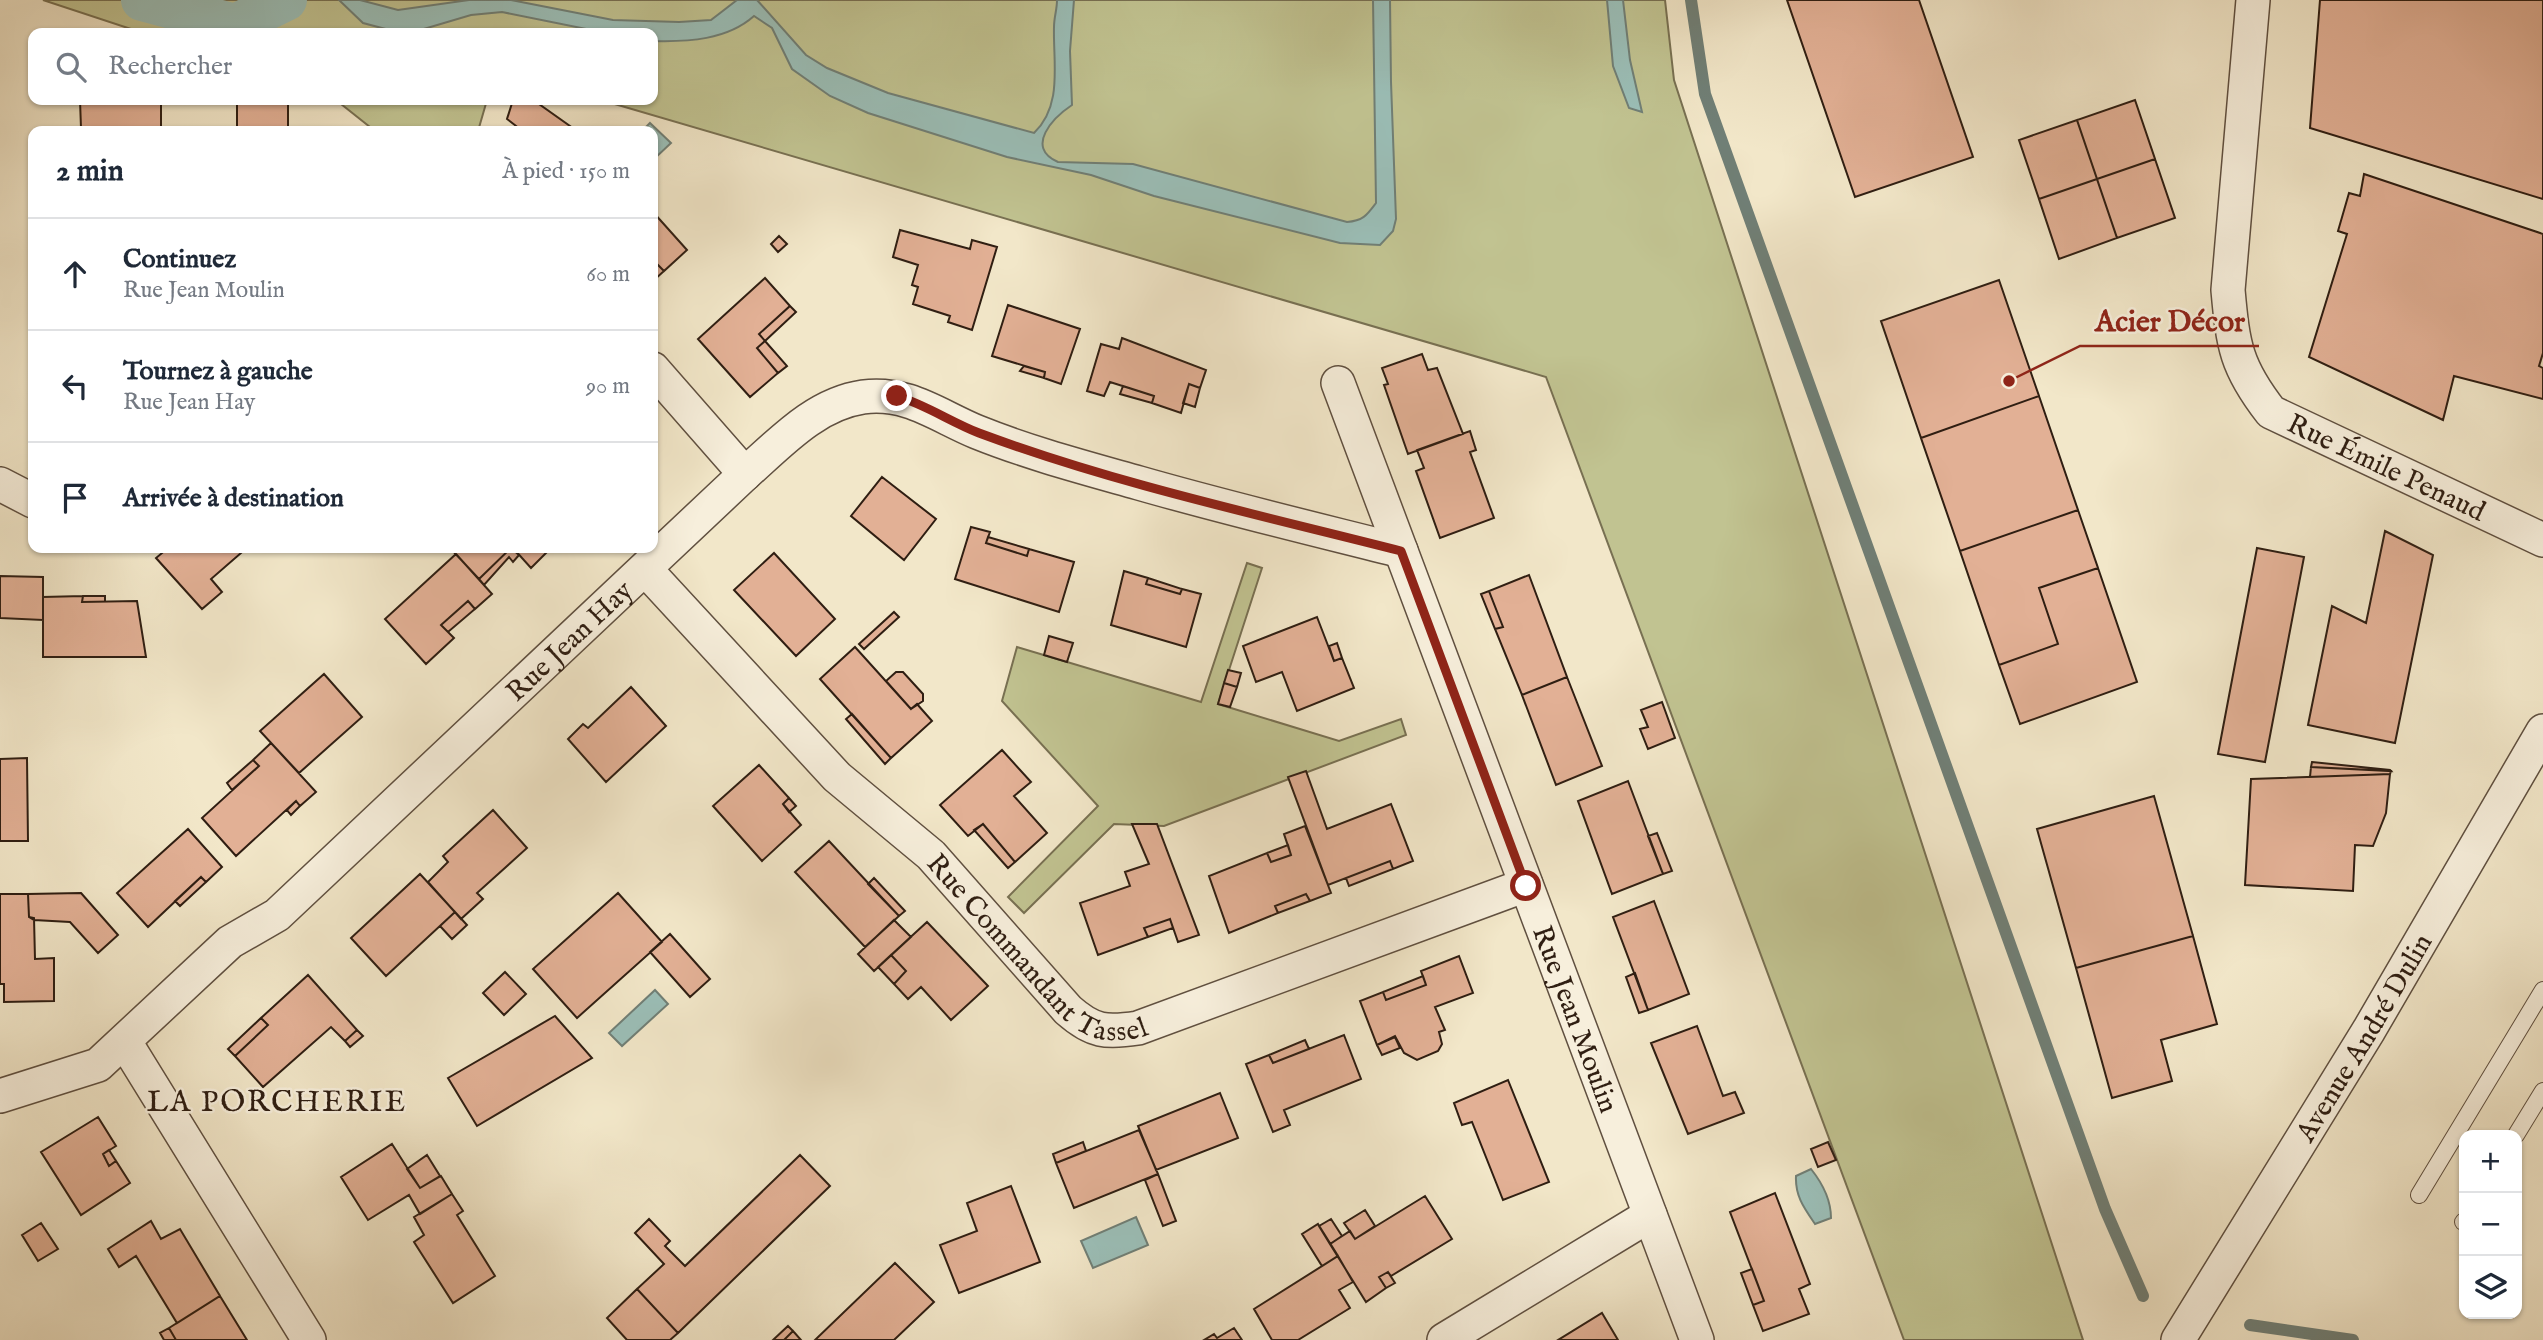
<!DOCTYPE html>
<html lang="fr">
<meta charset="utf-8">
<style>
:root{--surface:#fff;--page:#f2f2f3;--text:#1f2937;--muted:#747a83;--line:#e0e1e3}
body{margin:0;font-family:"IM FELL English",serif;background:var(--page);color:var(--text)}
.controls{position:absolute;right:21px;bottom:21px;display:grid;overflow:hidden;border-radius:14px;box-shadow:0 2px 5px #0004}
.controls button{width:63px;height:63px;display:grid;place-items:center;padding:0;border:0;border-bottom:2px solid var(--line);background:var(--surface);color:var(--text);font:35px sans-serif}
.stop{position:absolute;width:21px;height:21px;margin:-16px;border:5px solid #8f2418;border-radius:50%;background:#fff}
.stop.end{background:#8f2418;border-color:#fff;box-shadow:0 2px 7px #0008}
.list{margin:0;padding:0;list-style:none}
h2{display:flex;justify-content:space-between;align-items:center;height:91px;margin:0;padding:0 28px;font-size:30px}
h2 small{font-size:23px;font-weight:400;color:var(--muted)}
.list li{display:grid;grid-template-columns:46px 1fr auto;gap:21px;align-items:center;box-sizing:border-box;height:112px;padding:0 28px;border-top:2px solid var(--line)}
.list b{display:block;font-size:26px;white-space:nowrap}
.list p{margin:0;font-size:23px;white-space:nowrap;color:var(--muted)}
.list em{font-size:23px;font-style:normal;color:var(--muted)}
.icon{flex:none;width:38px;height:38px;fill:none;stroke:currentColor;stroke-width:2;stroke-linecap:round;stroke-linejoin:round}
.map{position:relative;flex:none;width:2543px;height:1340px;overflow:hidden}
.search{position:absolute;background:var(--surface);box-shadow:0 2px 5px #0004;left:28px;top:28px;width:630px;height:77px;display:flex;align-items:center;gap:18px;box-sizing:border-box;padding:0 24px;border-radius:14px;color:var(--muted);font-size:26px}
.panel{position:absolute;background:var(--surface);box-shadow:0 2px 5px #0004;left:28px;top:126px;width:630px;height:427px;border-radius:14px}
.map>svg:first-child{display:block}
.green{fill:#c1c391;stroke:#787052;stroke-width:2}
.water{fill:#9bbfb8;stroke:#707f76;stroke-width:2}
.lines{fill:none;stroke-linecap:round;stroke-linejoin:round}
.stream{stroke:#707f76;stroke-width:12}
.canal{stroke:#9bbfb8;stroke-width:42}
.building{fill:#e2b095;stroke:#2f1e12;stroke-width:2}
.lane-casing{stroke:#605040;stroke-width:18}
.street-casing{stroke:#605040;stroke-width:36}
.lane{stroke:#f7efdc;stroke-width:16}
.street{stroke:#f7efdc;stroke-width:33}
.route{stroke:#8f2418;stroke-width:9}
.labels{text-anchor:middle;stroke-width:5;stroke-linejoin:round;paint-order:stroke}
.street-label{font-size:28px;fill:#2f1e12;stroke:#f7efdc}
.neighbourhood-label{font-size:30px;letter-spacing:2px;fill:#2f1e12;stroke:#f7efdc}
.leader{fill:none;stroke:#8f2418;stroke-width:2.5}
.callout-dot{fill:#8f2418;stroke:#f7efdc;stroke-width:2.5}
.callout-label{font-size:30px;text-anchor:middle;font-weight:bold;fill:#8f2418;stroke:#f7efdc;stroke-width:5;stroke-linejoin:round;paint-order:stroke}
</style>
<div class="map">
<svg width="2543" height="1340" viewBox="0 0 2543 1340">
<rect width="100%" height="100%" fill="#f2e7c9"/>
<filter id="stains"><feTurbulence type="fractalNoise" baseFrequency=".00286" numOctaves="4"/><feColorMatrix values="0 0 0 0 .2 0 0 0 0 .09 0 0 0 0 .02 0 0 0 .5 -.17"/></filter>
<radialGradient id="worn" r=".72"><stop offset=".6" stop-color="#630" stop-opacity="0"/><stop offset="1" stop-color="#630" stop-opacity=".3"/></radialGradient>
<path class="green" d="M43 0H1665L1674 80 2083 1340H1904L1546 377 601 100H653V33H143Z
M336 100H487L478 131H375Z
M1247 563 1262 568 1218 704 1339 741 1401 719 1406 735 1164 826 1114 824 1024 913 1008 897 1098 806 1002 701 1017 647 1201 702Z"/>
<path class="water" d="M339 0H360L398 10 469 0H511L613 20 679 22 711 20 737 0H757L806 55 827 68 888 93 1034 133C1063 105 1053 64 1054 27 1054 17 1057 10 1057 0H1074L1070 51 1072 105C1054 117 1024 147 1058 162L1133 164 1347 222C1363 221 1367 215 1376 203L1373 0H1390L1391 82 1396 219 1393 231 1380 245 1340 243 1154 196 1091 175 1007 157 868 113 830 96 792 69 772 28 754 16C727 40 688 42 653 41V33H606L502 12 471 15 417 31 397 32 363 23Z
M1607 0H1623L1630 60 1642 112 1629 108 1613 66Z
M650 123 671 143 653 160V131H642Z
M655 990 668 1004 622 1046 609 1033Z
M1811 1169C1823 1184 1831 1199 1831 1218L1815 1224C1804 1208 1795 1196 1796 1176Z
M1136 1217 1148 1245 1093 1268 1081 1241Z"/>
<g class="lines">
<path class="stream" d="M1691 0 1705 94 2105 1209 2143 1296
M2250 1325 2353 1340"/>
<path class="canal" d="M142 0 235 25 286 0"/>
</g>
<path class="building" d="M1787 0H1919L1973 157 1855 197Z
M2320 0H2543V199L2310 128Z
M80 100H161V131L81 128Z
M237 100H288V131H237Z
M513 100H542L539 104 577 131H518L520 129 507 119Z
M2135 100 2155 159 2097 179 2077 120Z
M2077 120 2097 179 2039 199 2019 140Z
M113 128H139V131H113Z
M2155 159 2175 218 2117 238 2097 179Z
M2364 174 2543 234V353L2539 366 2543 368V399L2454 376 2443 420 2309 357 2347 234 2338 231 2349 193 2360 196Z
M2097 179 2117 238 2059 259 2039 199Z
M653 212 687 250 664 271 657 264 653 268Z
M900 230 970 249 972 240 997 247 972 330 948 322 950 316 913 304 918 287 912 285 918 265 893 257Z
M779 236 787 244 778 252 771 244Z
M657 264 664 271 653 281V268Z
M765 278 790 306 759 334 765 341 757 348 778 373 750 397 698 339Z
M1999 280 2039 396 1921 438 1881 321Z
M1008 305 1080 329 1061 384 1044 378 1045 372 992 356Z
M790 306 796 312 765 341 759 334Z
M1122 338 1206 370 1200 388 1189 384 1181 413 1152 403 1154 396 1110 382 1104 396 1087 391 1101 344 1119 349Z
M765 341 787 366 778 373 757 348Z
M1422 354 1428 370 1437 368 1463 434 1408 454 1384 385 1388 384 1382 368Z
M1024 366 1045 372 1044 378 1020 371Z
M1189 384 1200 388 1195 407 1183 403Z
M1123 386 1154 396 1152 403 1120 394Z
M2039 396 2078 510 1960 551 1921 438Z
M1470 431 1476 450 1470 452 1494 518 1440 538 1416 471 1424 468 1417 450Z
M882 477 936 519 904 560 851 516Z
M2078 510 2098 568 2039 588 2058 644 1999 665 1960 551Z
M971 527 990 532 986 543 1027 556 1029 549 1074 562 1059 612 955 579Z
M2385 531 2433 555 2395 743 2308 725 2332 606 2366 623Z
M988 537 1029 549 1027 556 986 543Z
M168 548H236L241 553 211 579 222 592 202 609 156 558Z
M450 548H511L479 579Z
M511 548 519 555 513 562 509 557 484 585 479 579Z
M513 548H551L531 568Z
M2257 548 2304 557 2265 762 2218 754Z
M774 553 835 619 796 656 734 590Z
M456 554 492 594 475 609 468 601 441 625 454 638 426 664 385 619Z
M2098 568 2137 682 2020 724 1999 665 2058 644 2039 588Z
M1124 571 1148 578 1146 584 1180 594 1182 589 1201 594 1186 647 1111 625Z
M1529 575 1567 677 1522 695 1495 629 1503 627 1489 591Z
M0 576 43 577V620L0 618Z
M1148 578 1182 589 1180 594 1146 584Z
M1489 591 1503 627 1495 629 1481 594Z
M83 596 82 602 137 601 146 657H43V597Z
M83 596H105V602H82Z
M468 601 475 609 448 632 441 625Z
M894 612 899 617 864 649 859 644Z
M1317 617 1334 661 1342 658 1354 688 1297 711 1282 672 1256 682 1243 646Z
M1049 636 1073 643 1067 662 1044 655Z
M1337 643 1342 658 1334 661 1329 646Z
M855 647 911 709 917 704 932 721 891 758 820 679Z
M1228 670 1241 673 1237 687 1224 683Z
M896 672H903L923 694V701L911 709 886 681Z
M324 674 362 717 299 773 260 731Z
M1567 677 1602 766 1556 785 1522 695Z
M1224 683 1237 687 1230 707 1218 704Z
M631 687 666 726 606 782 568 739 583 724 588 728Z
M1662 702 1675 738 1648 749 1640 729 1648 727 1641 710Z
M852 714 891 758 885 764 846 719Z
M271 743 316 792 300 806 296 801 236 856 202 818 259 766 253 760Z
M1002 750 1031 782 1014 796 1047 833 1015 862 983 824 968 836 940 805Z
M27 758 28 841H0V759Z
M253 760 259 766 232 790 227 783Z
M2312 762 2390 770 2391 771 2311 767Z
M759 765 789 798 783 804 801 825 762 861 713 806Z
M2311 767 2391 771 2390 774 2310 777Z
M1306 771 1327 829 1391 804 1413 861 1393 869 1390 861 1328 885 1288 777Z
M2390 774 2386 813 2373 846 2355 845 2353 891 2245 885 2251 779Z
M1628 781 1663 874 1612 894 1578 801Z
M2154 796 2193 936 2076 968 2037 829Z
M789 798 796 806 789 812 783 804Z
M296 801 300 806 291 815 287 810Z
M493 810 527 848 477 893 483 899 461 919 428 882 448 862 443 856Z
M983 824 1015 862 1008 868 974 830Z
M1132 824H1157L1199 935 1178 942 1170 919 1144 928 1148 937 1098 955 1080 903 1130 886 1125 872 1149 864Z
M1305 826 1331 893 1310 901 1306 894 1275 906 1278 913 1229 933 1209 876 1267 853 1271 862 1291 855 1284 834Z
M188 829 222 867 206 882 201 877 148 927 117 893Z
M1657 833 1672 871 1663 874 1648 836Z
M829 841 899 916 865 947 795 872Z
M1288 845 1291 855 1271 862 1267 853Z
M1390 861 1393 869 1349 886 1346 878Z
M420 874 455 912 386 976 351 938Z
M201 877 206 882 180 906 175 901Z
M874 878 905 911 899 916 868 884Z
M81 893 118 935 98 953 70 922 34 920 29 917 28 894Z
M618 893 662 942 577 1018 533 969Z
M0 894H28L29 917 34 918 35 959 54 958V1001L4 1002V984H0Z
M1306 894 1310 901 1278 913 1275 906Z
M1654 901 1689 994 1648 1010 1613 917Z
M455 912 467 925 452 939 440 926Z
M1170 919 1173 928 1148 937 1144 928Z
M894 920 911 937 874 971 858 954Z
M927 922 988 986 951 1020 921 987 908 999 894 984 906 971 891 955Z
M670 934 710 979 690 997 650 952Z
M2193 936 2217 1024 2161 1040 2172 1081 2112 1098 2076 968Z
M891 955 906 971 894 984 878 967Z
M1459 956 1473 993 1435 1007 1445 1030 1439 1032 1442 1044 1438 1051 1417 1060 1404 1053 1395 1036 1377 1045 1360 1001 1383 992 1386 1000 1426 985 1421 971Z
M505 972 526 994 504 1015 483 993Z
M1635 973 1648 1010 1639 1013 1626 977Z
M308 975 357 1030 345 1041 331 1027 263 1087 235 1056 268 1025 261 1018Z
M1423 976 1426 985 1386 1000 1383 992Z
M555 1016 592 1058 477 1126 448 1078Z
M261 1018 268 1025 235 1056 228 1049Z
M1697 1026 1723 1096 1735 1092 1744 1113 1688 1134 1651 1043Z
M357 1030 363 1036 350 1047 345 1041Z
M1344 1035 1361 1079 1284 1110 1290 1125 1273 1132 1246 1064 1269 1055 1273 1063Z
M1395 1037 1400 1048 1382 1055 1377 1045Z
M1305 1040 1309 1049 1273 1063 1269 1055Z
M1508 1080 1549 1182 1503 1200 1472 1122 1462 1125 1454 1103Z
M1220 1093 1238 1138 1156 1170 1138 1126Z
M98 1117 116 1146 103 1154 109 1166 116 1161 130 1183 81 1215 41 1152Z
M1139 1130 1158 1174 1074 1208 1056 1163Z
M1083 1142 1086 1151 1056 1163 1053 1154Z
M1828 1142 1836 1160 1818 1167 1811 1149Z
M392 1144 420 1188 441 1176 452 1194 420 1214 409 1195 368 1220 341 1177Z
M109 1150 116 1161 109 1166 103 1154Z
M427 1155 440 1176 420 1188 407 1169Z
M800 1155 830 1186 678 1333 637 1289 664 1264 635 1233 649 1219 670 1241 665 1246 685 1266Z
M1158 1174 1176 1221 1163 1226 1145 1180Z
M1011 1186 1040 1262 959 1293 940 1245 977 1231 967 1203Z
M1775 1193 1810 1284 1799 1289 1809 1314 1763 1331 1753 1305 1764 1301 1730 1212Z
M452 1194 463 1211 457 1215 495 1276 453 1303 414 1242 424 1235 414 1217Z
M1425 1196 1452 1239 1391 1276 1388 1272 1379 1277 1386 1288 1366 1302 1330 1244 1350 1231 1355 1239Z
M1365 1210 1375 1226 1355 1239 1344 1223Z
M1331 1219 1342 1236 1330 1244 1319 1226Z
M151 1221 161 1239 180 1229 220 1296 177 1323 136 1256 119 1267 108 1249Z
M41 1223 58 1249 38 1261 22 1235Z
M1318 1224 1338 1256 1322 1266 1302 1234Z
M1338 1256 1353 1282 1339 1290 1350 1308 1298 1340H1272L1254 1309Z
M895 1263 934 1302 894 1340H815Z
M1752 1269 1764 1301 1753 1305 1741 1273Z
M1388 1272 1395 1283 1386 1288 1379 1277Z
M637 1289 678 1333 670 1340H627L607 1318Z
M220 1296 247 1340H176L169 1328Z
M1602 1313 1618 1340H1558Z
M788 1326 793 1331 784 1340H773Z
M169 1328 176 1340H164L160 1333Z
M1234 1328 1242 1340H1204L1214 1334 1217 1338Z
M793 1331 801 1340H784Z"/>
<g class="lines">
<defs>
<path id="lane" d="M2516 1135 2543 1091
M2419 1195 2543 990
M2463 1222 2464 1221"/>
<g id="street">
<path id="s1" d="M2253 0 2228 290C2233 346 2236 367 2271 412L2543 540"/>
<path d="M653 369 745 474"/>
<path id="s2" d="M1338 383 1697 1340"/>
<path d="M0 484 33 501"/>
<path id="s3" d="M646 570 837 777 931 855 1068 1010C1093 1032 1106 1033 1138 1028L1526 885"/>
<path d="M125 1042 309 1340"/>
<path id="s4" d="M0 1096 98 1065 230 942 277 915 745 474C780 443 815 404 863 397 908 391 938 416 977 432 1029 453 1086 468 1139 483 1226 508 1314 529 1401 551"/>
<path d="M1444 1340 1650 1215"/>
<path id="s5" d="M2178 1340 2369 1030 2543 731"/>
</g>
</defs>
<use href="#lane" class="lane-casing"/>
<use href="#street" class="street-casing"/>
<use href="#lane" class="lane"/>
<use href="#street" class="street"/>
</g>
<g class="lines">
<path class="route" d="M897 396C926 405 951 422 979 433 1116 484 1260 515 1401 551L1526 886"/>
</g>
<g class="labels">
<g class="street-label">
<text dy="10" stroke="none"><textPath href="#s1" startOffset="551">Rue Émile Penaud</textPath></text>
<text dy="10" stroke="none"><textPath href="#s4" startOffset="738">Rue Jean Hay</textPath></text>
<text dy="10" stroke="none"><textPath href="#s3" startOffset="551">Rue Commandant Tassel</textPath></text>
<text dy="10" stroke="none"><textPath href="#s2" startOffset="679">Rue Jean Moulin</textPath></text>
<text dy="10" stroke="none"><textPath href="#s5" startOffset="355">Avenue André Dulin</textPath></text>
</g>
<g class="neighbourhood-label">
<text x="277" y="1111">LA PORCHERIE</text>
</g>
</g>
<path class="leader" d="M2009 381L2080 346H2259"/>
<circle class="callout-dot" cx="2009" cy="381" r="7"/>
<g class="callout-label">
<text x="2170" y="331">Acier Décor</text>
</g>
<rect width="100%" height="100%" filter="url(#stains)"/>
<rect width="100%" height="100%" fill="url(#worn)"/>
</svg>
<div class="controls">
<button>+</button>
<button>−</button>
<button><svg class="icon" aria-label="layers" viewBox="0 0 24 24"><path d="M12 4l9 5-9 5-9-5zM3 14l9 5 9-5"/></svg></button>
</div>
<div class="stop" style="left:1526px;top:886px"></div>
<div class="stop end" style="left:897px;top:396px"></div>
<div class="search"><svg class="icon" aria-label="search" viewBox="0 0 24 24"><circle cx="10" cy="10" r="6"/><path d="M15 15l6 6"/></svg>Rechercher</div>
<section class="panel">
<h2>2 min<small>À pied · 150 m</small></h2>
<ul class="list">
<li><svg class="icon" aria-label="ahead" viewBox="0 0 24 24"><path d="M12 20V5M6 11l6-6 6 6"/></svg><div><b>Continuez</b><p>Rue Jean Moulin</p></div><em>60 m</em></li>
<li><svg class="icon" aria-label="left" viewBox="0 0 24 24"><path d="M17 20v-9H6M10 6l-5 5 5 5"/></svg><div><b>Tournez à gauche</b><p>Rue Jean Hay</p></div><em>90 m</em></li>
<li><svg class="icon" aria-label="arrive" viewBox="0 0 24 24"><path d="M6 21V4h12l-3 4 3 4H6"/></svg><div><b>Arrivée à destination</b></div></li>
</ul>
</section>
</div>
